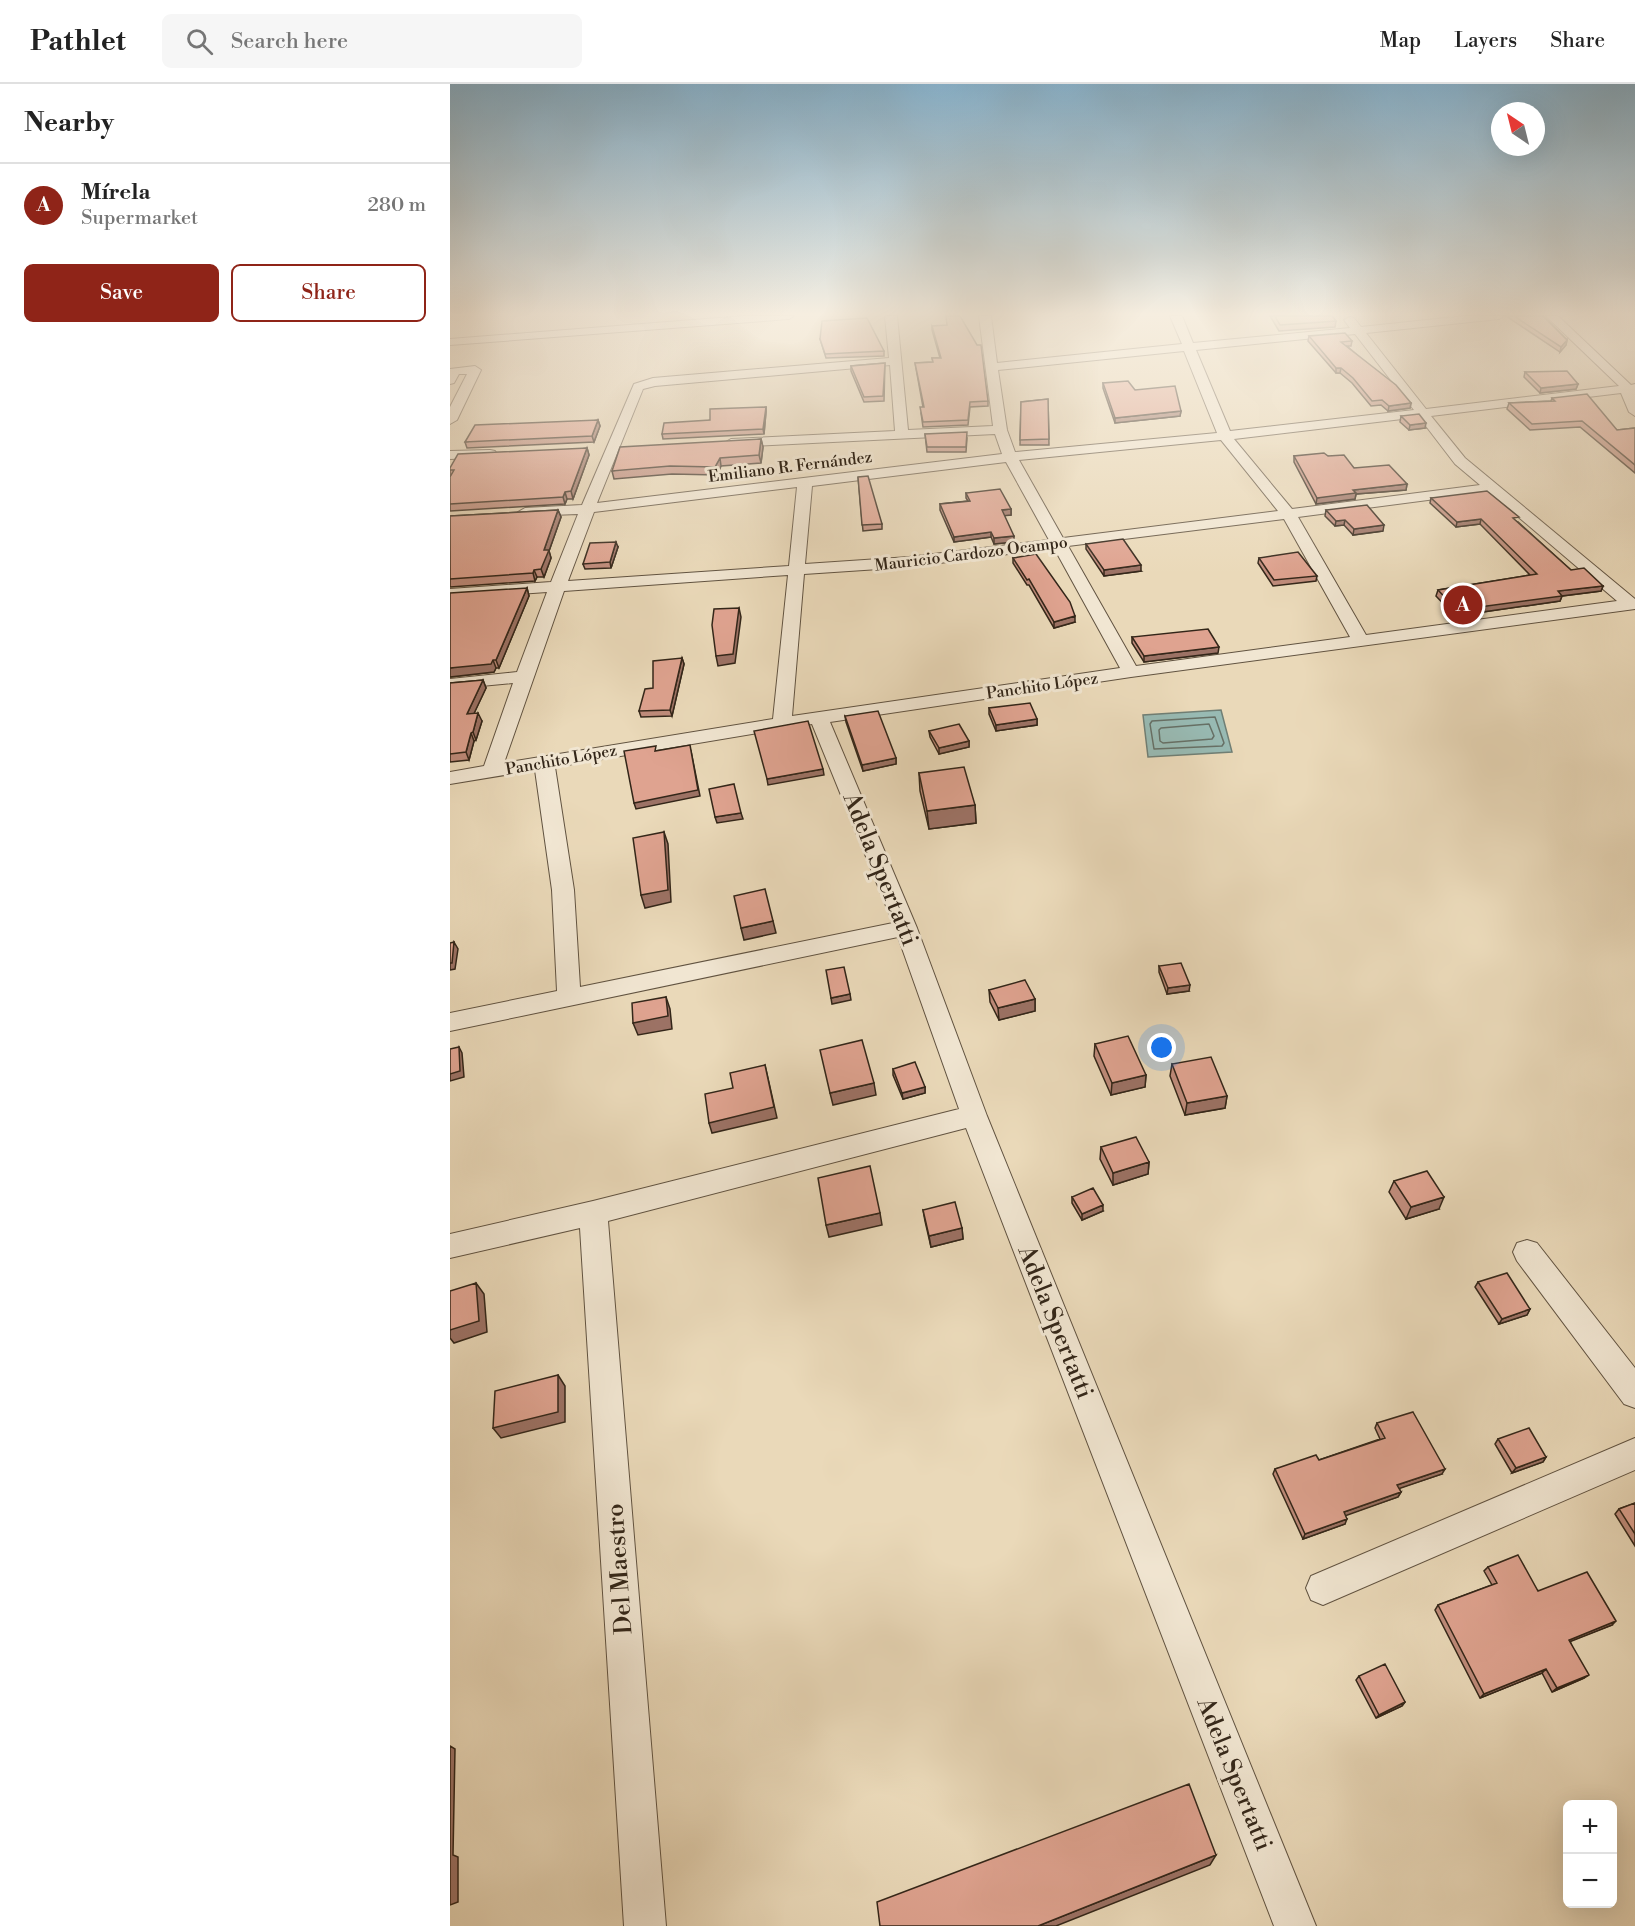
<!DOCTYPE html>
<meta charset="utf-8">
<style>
:root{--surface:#fff;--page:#f6f6f6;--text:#222;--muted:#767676;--line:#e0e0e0;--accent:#8f2418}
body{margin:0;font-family:"Libre Bodoni",serif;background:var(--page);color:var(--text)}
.controls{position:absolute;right:18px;bottom:18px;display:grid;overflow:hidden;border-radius:9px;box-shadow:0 6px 24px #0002}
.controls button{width:54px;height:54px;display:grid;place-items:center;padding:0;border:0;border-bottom:2px solid var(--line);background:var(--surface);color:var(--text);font:30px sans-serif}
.compass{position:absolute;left:1041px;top:18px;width:54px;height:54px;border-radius:50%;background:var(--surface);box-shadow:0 6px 24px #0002;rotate:325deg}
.you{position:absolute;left:712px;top:964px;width:21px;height:21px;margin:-15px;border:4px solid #fff;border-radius:50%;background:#1a73e8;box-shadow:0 0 0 9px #1a73e833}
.badge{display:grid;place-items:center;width:39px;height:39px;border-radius:50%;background:var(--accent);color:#fff;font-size:20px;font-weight:700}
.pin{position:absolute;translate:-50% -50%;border:3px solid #fff;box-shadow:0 2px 6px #0006}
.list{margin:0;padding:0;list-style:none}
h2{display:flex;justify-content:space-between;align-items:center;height:78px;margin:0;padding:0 24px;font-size:26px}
h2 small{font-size:20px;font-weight:400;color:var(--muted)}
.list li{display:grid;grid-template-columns:39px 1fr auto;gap:18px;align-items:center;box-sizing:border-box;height:84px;padding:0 24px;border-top:2px solid var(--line)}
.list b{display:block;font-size:22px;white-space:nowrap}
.list p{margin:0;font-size:20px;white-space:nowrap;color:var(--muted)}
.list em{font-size:20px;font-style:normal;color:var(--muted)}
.actions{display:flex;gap:12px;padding:18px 24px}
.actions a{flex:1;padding:14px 0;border:2px solid var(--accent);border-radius:9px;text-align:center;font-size:21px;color:var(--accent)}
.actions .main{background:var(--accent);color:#fff}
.icon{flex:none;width:33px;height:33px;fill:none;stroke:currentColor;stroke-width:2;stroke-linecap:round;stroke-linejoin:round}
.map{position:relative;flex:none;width:1185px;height:1842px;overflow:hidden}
header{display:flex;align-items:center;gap:36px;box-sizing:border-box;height:84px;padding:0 30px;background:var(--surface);border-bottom:2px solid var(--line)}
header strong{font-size:28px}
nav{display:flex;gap:33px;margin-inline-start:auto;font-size:21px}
.search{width:420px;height:54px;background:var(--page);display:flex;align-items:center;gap:15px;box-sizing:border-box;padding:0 21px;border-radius:9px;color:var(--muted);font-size:22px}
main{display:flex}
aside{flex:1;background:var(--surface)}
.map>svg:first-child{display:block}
.water{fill:#98bab3;stroke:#707f75;stroke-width:1.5}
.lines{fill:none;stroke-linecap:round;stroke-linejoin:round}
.shore{stroke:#667066;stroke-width:1.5}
.street-casing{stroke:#615341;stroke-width:2}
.street{fill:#f1e6d2;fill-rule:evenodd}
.wall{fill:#c08c7c;stroke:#332619;stroke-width:1.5}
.shaded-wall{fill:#9c7265;stroke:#332619;stroke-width:1.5}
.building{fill:#dfa390;stroke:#332619;stroke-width:1.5}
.labels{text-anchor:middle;stroke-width:6;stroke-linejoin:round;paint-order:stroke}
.far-street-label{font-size:16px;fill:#332619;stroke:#f1e6d2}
.near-street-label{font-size:24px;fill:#332619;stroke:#f1e6d2}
</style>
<header>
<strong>Pathlet</strong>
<div class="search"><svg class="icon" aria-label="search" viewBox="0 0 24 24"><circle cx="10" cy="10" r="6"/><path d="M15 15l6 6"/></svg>Search here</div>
<nav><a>Map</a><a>Layers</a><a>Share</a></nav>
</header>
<main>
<aside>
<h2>Nearby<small></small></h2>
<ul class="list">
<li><span class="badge">A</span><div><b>Mírela</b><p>Supermarket</p></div><em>280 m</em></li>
</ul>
<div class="actions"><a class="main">Save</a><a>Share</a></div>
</aside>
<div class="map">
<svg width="1185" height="1842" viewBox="0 0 1185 1842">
<rect width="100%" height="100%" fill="#ead9b9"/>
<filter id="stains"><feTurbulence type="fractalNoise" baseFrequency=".00333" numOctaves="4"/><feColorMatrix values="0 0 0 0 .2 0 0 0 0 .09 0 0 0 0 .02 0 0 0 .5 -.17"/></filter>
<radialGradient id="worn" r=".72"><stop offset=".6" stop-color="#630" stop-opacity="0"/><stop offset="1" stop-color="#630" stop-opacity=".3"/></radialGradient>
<path class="water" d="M771 626 782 668 698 673 693 631Z"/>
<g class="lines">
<path class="shore" d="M765 633 774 659 772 662 704 665 700 640 702 637Z
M759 640 764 652 762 655 713 659 710 657 709 646 711 644Z"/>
<defs>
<path id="street" d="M294 232H344L339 235 0 261V255Z
M435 232H447L458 346 543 342 529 232H541L547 279 732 260 720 232H732L743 259 900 244 894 236 900 233 904 234 911 243 1015 232H1054L1049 235 916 249 976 325 1169 302 1096 232H1108L1181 301 1185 300V332L1179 328 1171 309 981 332 1015 374 1185 515V525L681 593 380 638 467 844 537 1032 866 1842H824L516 1044 158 1137 216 1842H174L130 1144 0 1174V1150L143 1117 509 1025 448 853 0 947V929L107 907 102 806 85 686 0 700V688L34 682 63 599 0 605V595L67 588 97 508 0 515V505L101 498 128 430 75 432 68 428 75 424 132 421 184 300 203 294 439 274ZM905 250 964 326 780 347 746 266ZM734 267 767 349 565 368 557 346 548 286ZM440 281 445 347 281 355 274 359 281 363 545 350 552 370 147 419 193 305 205 302ZM969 333 1005 380 1030 401 842 425 784 355ZM771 356 828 427 613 454 569 376ZM556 378 599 456 459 473 355 480 362 402ZM347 403 339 482 118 497 144 428ZM1039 408 1167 517 916 551 848 433ZM834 435 900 553 686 582 618 462ZM604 464 670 584 342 632 354 490 459 483ZM338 491 323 635 54 679 114 507ZM362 640 443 839 130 903 124 806 105 683Z
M25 282 31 286 7 336 0 340V323L17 290H9L4 299 0 300V285Z
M40 366 45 367 47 370 45 373 0 375V367Z
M1077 1156 1087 1159 1185 1284V1324L1174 1320 1067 1177 1063 1168 1067 1159Z
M1185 1354V1386L873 1521 861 1516 856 1504 861 1492Z"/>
</defs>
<use href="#street" class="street-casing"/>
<use href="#street" class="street"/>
</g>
<path class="wall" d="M820 232H882L886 237 885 243 829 247Z
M1056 232H1093L1117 256 1116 261 1110 268Z
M482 242 538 317V322L520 323 518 341 473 343 471 329 473 323 465 279 483 278 482 274H490L482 246Z
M859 252 902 257 901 262H897L961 319 960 324 938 327 931 321 921 322 902 299 890 289H886L858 257Z
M370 255 434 267V272L376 274Z
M435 279 434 317 414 318 401 287V282Z
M1075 288 1128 300 1126 305 1090 309 1074 293Z
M653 299 685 306 731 327 730 332 665 339 653 304Z
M1102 314 1167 346 1185 344V389L1130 343 1080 346 1057 325 1059 319 1101 317Z
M598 315 599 361H570L571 318Z
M316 323V328L314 350 213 355 212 350 260 336Z
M951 332 975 344 959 346 950 338Z
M148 336 150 342 144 358 17 364 15 358Z
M475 350 517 354 516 368H477Z
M311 355 313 363 311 379 271 382 267 391 222 390 164 395 162 387Z
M137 364 139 371 123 415H117L115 420 0 427V384Z
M844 372H878L904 384 957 400 956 406 906 410 905 415 866 420 844 378Z
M408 393 432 440V445L413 447Z
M516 409 561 425V431H554L564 458 544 460 541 453 504 458 490 426V420L518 417 516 414Z
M981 414 1068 438 1121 486 1153 502 1151 507 1112 512 1110 517 1005 532 986 512 988 506 1080 491 1030 440 1006 443 980 419Z
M108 426 111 433 99 467 101 474 94 493H87L85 497 0 503V432Z
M876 426 933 447 903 451 894 441 885 442 875 432Z
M636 460 691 487 654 492 636 465Z
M168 463 161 484 135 485 133 480Z
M563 474 625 538 604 544 579 501H577L563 479Z
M809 474 867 492 866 497 823 502 808 479Z
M77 504 79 512 49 584H46L44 588 0 593Z
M682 553 768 569 694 578 682 559Z
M232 574 234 580 222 632 191 633 189 627Z
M33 596 36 604 24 629 32 637 26 656 24 657 19 676 0 678V599Z
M539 624 587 635V641L546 647 539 630Z
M395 632 446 674V680L413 687 396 638Z
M479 647 519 657V663L489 670 480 653Z
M469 689 525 721 526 739 479 745 470 707Z
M709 882 739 907 717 910 709 888Z
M539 906 585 915V927L549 936 540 918Z
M645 960 696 991 695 1003 661 1011 644 972Z
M722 980 777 1012 775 1024 735 1031 720 992Z
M443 985 475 1003V1009L453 1015 443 991Z
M651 1063 699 1078 698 1090 663 1101 650 1075Z
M944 1097 989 1125 956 1135 939 1108Z
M622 1113 653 1127 632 1136 622 1119Z
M473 1126 512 1144 513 1155 481 1163 475 1137Z
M1028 1198 1080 1225 1077 1231 1049 1240 1025 1203Z
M927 1339 992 1390 949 1404 951 1408 948 1413 895 1431V1440L853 1455 823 1390 825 1385 869 1376 930 1355 925 1344Z
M1048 1355 1096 1373 1093 1378 1062 1389 1045 1360Z
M1185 1419V1462L1165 1430 1169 1425Z
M1038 1483 1162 1541 1120 1557 1134 1594 1102 1608 1092 1589 1030 1614 985 1526 988 1521 1042 1501 1034 1487Z
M909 1592 955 1618 952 1622 926 1634 906 1596Z"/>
<path class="shaded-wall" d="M1117 256 1116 261 1110 268 1111 263Z
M886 284H891L890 289H886Z
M1128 300 1126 305 1090 309 1091 304Z
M961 319 960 324 938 327 939 322Z
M316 323V328L314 350 313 345Z
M731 327 730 332 665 339V334Z
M148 336 150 342 144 358 142 352Z
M976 339 975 344 959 346 960 341Z
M311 355 313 363 311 379 309 371Z
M137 364 139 371 123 415 121 407Z
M270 374 271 382 267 391 265 383Z
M957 400 956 406 906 410 905 415 866 420 867 414 903 406Z
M115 408 117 415 115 420 113 413Z
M561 425V431L552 432V426Z
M108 426 111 433 99 467 101 474 94 493 91 485 94 466Z
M1031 435 1030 440 1006 443 1007 438Z
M895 436 894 441 885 442 886 437Z
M934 441 933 447 903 451 904 445Z
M541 448V453L504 458V453Z
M564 452V458L544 460V454Z
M166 458 168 463 161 484 160 478Z
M691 481V487L654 492V486Z
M84 486 87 493 85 497 83 489Z
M1153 502 1151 507 1112 512 1110 517 1005 532 1007 526 1108 507Z
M77 504 79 512 49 584 46 576Z
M289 524 291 533 285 579 268 582 266 572Z
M625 532V538L604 544V538Z
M769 563 768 569 694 578V572Z
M232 574 234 580 222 632 220 626Z
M43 576 46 584 44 588 0 593V584Z
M33 596 36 604 20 638 17 630Z
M28 629 32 637 26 656 23 648Z
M587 635V641L546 647V641Z
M21 649 24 657 19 676 16 668Z
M519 657V663L489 670V664Z
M241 667 250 712 186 725 184 719Z
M446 674V680L413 687 412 681Z
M373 685 374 691 318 701 317 695Z
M525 721 526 739 479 745 477 727Z
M291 729 293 735 267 739 265 733Z
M214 748 218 760 221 818 195 824 191 811Z
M323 837 326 849 294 856 291 844Z
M4 858 8 865 5 885 0 886V879Z
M740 901 739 907 717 910 718 904Z
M400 910 401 916 382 920 381 914Z
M216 913 220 925 222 945 188 951 183 939Z
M585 915V927L549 936 548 924Z
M9 963 12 969 14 993 0 997V990Z
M315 981 327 1034 262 1049 259 1039Z
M696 991 695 1003 661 1011 662 999Z
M424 999 426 1011 383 1021 380 1009Z
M475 1003V1009L453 1015 452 1009Z
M777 1012 775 1024 735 1031 737 1019Z
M699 1078 698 1090 663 1101V1089Z
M994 1113 989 1125 956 1135 961 1123Z
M653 1121V1127L632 1136V1130Z
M430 1129 432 1141 379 1153 376 1141Z
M512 1144 513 1155 481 1163 479 1152Z
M26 1199 34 1210 37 1248 4 1259 0 1254V1246Z
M1080 1225 1077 1231 1049 1240 1052 1235Z
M108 1291 115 1302V1338L51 1354 43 1344Z
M1096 1373 1093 1378 1062 1389 1066 1384Z
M995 1385 992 1390 945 1406 947 1401Z
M951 1408 948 1413 892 1433 894 1428Z
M897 1435 895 1440 853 1455 855 1450Z
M1166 1537 1162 1541 1114 1560 1119 1556Z
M1096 1585 1092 1589 1030 1614 1034 1610Z
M1139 1591 1134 1594 1102 1608 1107 1604Z
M955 1618 952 1622 926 1634 929 1631Z
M0 1662 5 1665 3 1771 8 1773V1818L0 1821Z
M766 1771 760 1781 606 1842H588Z"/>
<path class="building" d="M496 232H510L527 261H531L538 317 520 318 518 336 473 338 470 323H474L465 279 483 278 482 274H491L482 242 497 241Z
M825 232H882L886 237 830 241Z
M1064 232H1093L1117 256 1111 263Z
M417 234 434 267 375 270 370 255 372 237Z
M895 249 902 257 891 258 946 301 961 319 939 322 932 316 922 317 903 294 891 284H886L859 252Z
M435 279 433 312 414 313 401 282Z
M1117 287 1128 300 1091 304 1075 288Z
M678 297 685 306 725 302 731 327 665 334 653 299Z
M1137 310 1167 346 1185 344V381L1132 337 1082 340 1059 319 1105 317 1102 314Z
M598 315 599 355 570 356 571 318Z
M316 323 313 345 212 350 214 339 260 336V325Z
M969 330 976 339 960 341 951 332Z
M148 336 142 352 15 358 25 341Z
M517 348 516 363H477L475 350Z
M311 355 309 371 270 374 265 383 220 382 162 387 170 363Z
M137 364 121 407 115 408 113 413 0 420V393L4 386H0V384L8 370Z
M874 369 878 372 894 371 904 384 939 381 957 400 903 406 906 409 867 414 844 372Z
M418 392 432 440 412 441 408 393Z
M550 405 561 425 552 426 564 452 544 454 541 448 504 453 490 420 520 417 516 409Z
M1037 407 1069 433 1063 434 1121 486 1134 484 1153 502 1108 507 1112 512 1007 526 988 506 1087 490 1031 435 1007 438 981 414Z
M917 421 934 441 904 445 895 436 886 437 876 426Z
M108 426 94 466H99L91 485 84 486 83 489 0 495V432Z
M673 455 691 481 654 486 636 460Z
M166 458 160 478 133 480 140 459Z
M848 468 867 492 824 496 809 474Z
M586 470 620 518 625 532 604 538 579 495 577 496 563 474Z
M77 504 46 576H43L41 580 0 584V509Z
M289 524 283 570 266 572 262 541 264 525Z
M758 545 769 563 694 572 682 553Z
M232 574 220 626 189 627 195 605 203 604V577Z
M33 596 17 630 28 629 23 648 21 649 16 668 0 670V599Z
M580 619 587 635 546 641 539 624Z
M428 627 446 674 412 681 395 632Z
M358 637 373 685 317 695 304 647Z
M509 640 519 657 489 664 479 647Z
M240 661 248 706 184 719 174 667 206 662 205 667Z
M514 683 525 721 477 727 469 689Z
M284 700 291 729 265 733 259 705Z
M214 748 218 806 191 811 183 754Z
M315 805 323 837 291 844 284 812Z
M4 858 2 879H0V859Z
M731 879 740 901 718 904 709 882Z
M394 883 400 910 381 914 376 886Z
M575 896 585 915 548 924 539 906Z
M216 913 218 932 183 939 182 919Z
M678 952 696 991 662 999 645 960Z
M412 956 424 999 380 1009 370 966Z
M9 963 10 987 0 990V965Z
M761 973 777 1012 737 1019 722 980Z
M465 978 475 1003 452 1009 443 985Z
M315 981 324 1023 259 1039 255 1010 283 1004 280 989Z
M686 1053 699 1078 663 1089 651 1063Z
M420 1082 430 1129 376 1141 368 1094Z
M977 1087 994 1113 961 1123 944 1097Z
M643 1104 653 1121 632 1130 622 1113Z
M505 1118 512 1144 479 1152 473 1126Z
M1057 1189 1080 1225 1052 1235 1028 1198Z
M26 1199 29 1237 0 1246V1207Z
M108 1291V1328L43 1344 45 1307Z
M963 1328 995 1385 947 1401 951 1408 894 1428 897 1435 855 1450 825 1385 866 1371 869 1376 935 1354 927 1339Z
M1079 1344 1096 1373 1066 1384 1048 1355Z
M1185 1419V1450L1169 1425Z
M1068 1471 1088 1507 1137 1488 1166 1537 1119 1556 1139 1591 1107 1604 1096 1585 1034 1610 988 1521 1047 1499 1038 1483Z
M935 1580 955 1618 929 1631 909 1592Z
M739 1700 766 1771 588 1842H430L427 1818Z"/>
<linearGradient id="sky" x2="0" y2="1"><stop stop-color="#88b6d3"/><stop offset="0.47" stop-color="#f6eee0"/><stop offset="1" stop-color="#f6eee0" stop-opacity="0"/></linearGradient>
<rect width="1185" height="490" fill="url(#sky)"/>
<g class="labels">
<g class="far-street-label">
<text transform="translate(340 382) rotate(-7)" y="6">Emiliano R. Fernández</text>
<text transform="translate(521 469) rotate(-7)" y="6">Mauricio Cardozo Ocampo</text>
<text transform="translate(592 601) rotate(-8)" y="6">Panchito López</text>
<text transform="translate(111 675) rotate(-10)" y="6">Panchito López</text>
</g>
<g class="near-street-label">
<text transform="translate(431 785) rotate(68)" y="8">Adela Spertatti</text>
<text transform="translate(606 1238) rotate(68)" y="8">Adela Spertatti</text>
<text transform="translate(169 1485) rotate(-94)" y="8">Del Maestro</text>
<text transform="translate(785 1690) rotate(68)" y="8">Adela Spertatti</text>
</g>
</g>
<rect width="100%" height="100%" filter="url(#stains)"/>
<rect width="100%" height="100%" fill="url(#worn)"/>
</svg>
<div class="controls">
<button>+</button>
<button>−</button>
</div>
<svg class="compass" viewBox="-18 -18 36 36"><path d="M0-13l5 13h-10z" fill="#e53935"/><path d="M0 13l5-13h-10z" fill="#767676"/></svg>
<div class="you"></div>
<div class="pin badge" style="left:1013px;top:521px">A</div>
</div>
</main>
